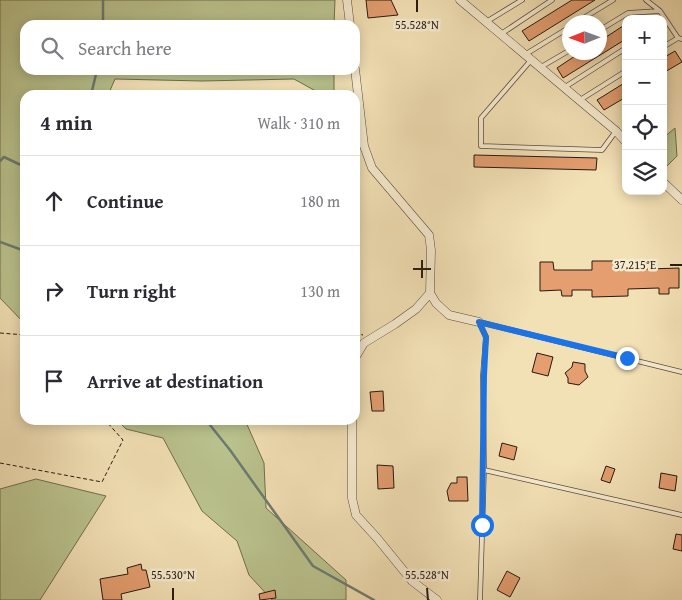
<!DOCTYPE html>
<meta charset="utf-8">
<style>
:root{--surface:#fff;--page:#f7f7f7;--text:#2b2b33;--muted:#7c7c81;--line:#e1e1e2}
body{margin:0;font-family:"Gentium Book Plus",serif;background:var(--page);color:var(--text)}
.controls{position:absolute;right:15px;top:15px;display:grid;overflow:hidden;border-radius:10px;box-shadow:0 2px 12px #0003}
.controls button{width:45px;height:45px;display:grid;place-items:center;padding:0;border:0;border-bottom:1px solid var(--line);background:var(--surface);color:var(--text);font:25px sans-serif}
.compass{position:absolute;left:562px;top:15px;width:45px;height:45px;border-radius:50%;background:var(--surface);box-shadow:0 2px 12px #0003;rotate:269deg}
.stop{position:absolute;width:15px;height:15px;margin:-11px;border:4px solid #1a73e8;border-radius:50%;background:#fff}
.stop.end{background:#1a73e8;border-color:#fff;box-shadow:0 1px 5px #0008}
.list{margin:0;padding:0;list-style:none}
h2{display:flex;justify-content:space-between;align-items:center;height:65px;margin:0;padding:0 20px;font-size:21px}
h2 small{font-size:16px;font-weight:400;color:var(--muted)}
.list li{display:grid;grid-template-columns:32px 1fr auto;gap:15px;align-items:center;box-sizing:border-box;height:90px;padding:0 20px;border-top:1px solid var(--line)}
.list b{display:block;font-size:19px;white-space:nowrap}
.list em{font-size:16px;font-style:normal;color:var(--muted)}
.icon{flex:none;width:28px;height:28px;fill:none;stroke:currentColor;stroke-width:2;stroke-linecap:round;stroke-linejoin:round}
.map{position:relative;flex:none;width:682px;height:600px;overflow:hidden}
.search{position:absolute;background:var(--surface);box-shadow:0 2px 12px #0003;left:20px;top:20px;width:340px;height:55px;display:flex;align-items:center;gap:12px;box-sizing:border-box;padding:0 18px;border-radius:15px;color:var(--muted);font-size:19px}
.panel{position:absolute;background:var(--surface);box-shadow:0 2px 12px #0003;left:20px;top:90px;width:340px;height:335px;border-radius:15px}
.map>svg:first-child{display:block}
.green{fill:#bac38e;stroke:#706e50}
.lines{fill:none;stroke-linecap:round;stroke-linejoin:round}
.stream{stroke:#6c7b72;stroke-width:2.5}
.building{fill:#e49e70;stroke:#261913}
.lane-casing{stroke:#594b3c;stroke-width:5.5}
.street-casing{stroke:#594b3c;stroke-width:9}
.path{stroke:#261913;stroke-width:1;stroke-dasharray:4 2.5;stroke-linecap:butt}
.lane{stroke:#f7ecd0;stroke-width:4}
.street{stroke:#f7ecd0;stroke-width:8}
.route{stroke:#1a73e8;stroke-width:6}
.ticks{fill:none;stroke:#261913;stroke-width:2}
.ticks-label{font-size:12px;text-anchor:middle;fill:#261913;stroke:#f7ecd0;stroke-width:5;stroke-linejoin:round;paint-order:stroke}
</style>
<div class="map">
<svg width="682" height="600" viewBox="0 0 682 600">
<rect width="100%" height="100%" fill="#f3e1b6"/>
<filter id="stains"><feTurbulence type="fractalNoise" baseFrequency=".004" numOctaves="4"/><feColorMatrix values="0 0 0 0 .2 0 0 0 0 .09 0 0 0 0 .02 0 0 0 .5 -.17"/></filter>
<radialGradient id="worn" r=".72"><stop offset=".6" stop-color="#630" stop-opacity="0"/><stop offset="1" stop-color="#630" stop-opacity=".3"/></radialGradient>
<path class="green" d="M0 0H335L334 25H25V70H334V95H323L294 79 202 81 115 79 108 95H25V324L0 298Z
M675 128 677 156 664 169 663 138Z
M117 420H245L264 463 266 508 346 580V600H272L249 575 237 541 202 511 163 438 126 429Z
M36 479 106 496 40 600H0V489Z"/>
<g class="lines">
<path class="stream" d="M103 0V25
M91 95 97 70
M0 161 4 157 25 167
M0 242 25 251
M206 420 230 450 313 566 374 600"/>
</g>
<path class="building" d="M366 0H391L398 15 368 18Z
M572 0H595L529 41 522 31Z
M626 24V39L563 78 557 68 581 52H600V41Z
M675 51 682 62 663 73V58Z
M626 82V97L604 110 597 100Z
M474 155 597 158 596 170 474 167Z
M592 261H617V270L679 268V288H669V294H659V288L628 289V296L592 297V290H572V296H562L561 290 540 291V262H553L554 270H592Z
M537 353 553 357 548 376 532 372Z
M573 362 585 364V371L588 377 579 385 568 383V378L565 373 572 367Z
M383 391 384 411H372L370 392Z
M502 443 517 447 514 460 499 456Z
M377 465 393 466 394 488 378 489Z
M606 466 615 469 610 483 601 480Z
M661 473 677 476 675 491 659 488Z
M457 477H467L468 501H449L447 491 451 483H457Z
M676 534 682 535V551L673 549Z
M141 564 142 570H146L150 587 121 594 122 600H103L100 579 128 574 127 568Z
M507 571 520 578 510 597 497 590Z
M275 590 276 598 260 600 259 594Z"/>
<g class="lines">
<defs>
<path id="lane" d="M646 0 660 11 678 38 682 39
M486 22 522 0
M577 22 613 0
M600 30 628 13 660 11
M501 34 552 0
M663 47 678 38
M526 54 570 27
M532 59 481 118V146L602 150 616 131
M541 67 570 50
M565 87 626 48
M580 100 626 71
M479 322 486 337 483 375 484 470 480 600
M479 322 682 372
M484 470 682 515"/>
<path id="street" d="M347 0 350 25
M460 0 616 131 626 142
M355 69 364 146 372 168 429 235 431 250 430 293 436 303 449 315 479 322
M663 182 682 200
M355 358 364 343 395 324 416 309 430 293
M352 420V498L356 515 377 538 412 581 437 600"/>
</defs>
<use href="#lane" class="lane-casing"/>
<use href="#street" class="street-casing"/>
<path class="path" d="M0 333 25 335
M355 333 363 335
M0 463 102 482 123 440 105 420"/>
<use href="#lane" class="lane"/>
<use href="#street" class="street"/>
</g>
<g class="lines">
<path class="route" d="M482 525 484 375 486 337 479 322 627 358"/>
</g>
<path class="ticks" d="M417 0V12M422 260V278M670 265H682M413 269H431M173 588V600M427 588 428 600"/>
<g class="ticks-label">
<text x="417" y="29">55.528°N</text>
<text x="635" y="269">37.215°E</text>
<text x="173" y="579">55.530°N</text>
<text x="427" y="579">55.528°N</text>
</g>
<rect width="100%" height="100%" filter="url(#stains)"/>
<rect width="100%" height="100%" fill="url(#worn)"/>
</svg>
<div class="controls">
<button>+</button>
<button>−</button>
<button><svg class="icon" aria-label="locate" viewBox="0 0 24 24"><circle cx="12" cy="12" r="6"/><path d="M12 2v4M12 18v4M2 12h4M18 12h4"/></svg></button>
<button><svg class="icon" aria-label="layers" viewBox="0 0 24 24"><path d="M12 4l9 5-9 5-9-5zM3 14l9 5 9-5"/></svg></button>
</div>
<svg class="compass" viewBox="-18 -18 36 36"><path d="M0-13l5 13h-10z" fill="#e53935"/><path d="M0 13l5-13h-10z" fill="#7c7c81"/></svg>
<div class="stop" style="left:482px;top:525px"></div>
<div class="stop end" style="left:627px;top:358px"></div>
<div class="search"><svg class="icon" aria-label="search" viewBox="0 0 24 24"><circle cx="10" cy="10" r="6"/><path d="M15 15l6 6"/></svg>Search here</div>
<section class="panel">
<h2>4 min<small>Walk · 310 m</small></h2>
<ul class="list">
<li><svg class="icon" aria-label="ahead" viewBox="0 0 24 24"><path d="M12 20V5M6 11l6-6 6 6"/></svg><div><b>Continue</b></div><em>180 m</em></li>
<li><svg class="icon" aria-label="right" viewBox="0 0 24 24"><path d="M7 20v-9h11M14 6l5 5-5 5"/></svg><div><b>Turn right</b></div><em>130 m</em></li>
<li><svg class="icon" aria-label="arrive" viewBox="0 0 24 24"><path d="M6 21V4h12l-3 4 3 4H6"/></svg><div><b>Arrive at destination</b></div></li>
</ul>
</section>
</div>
